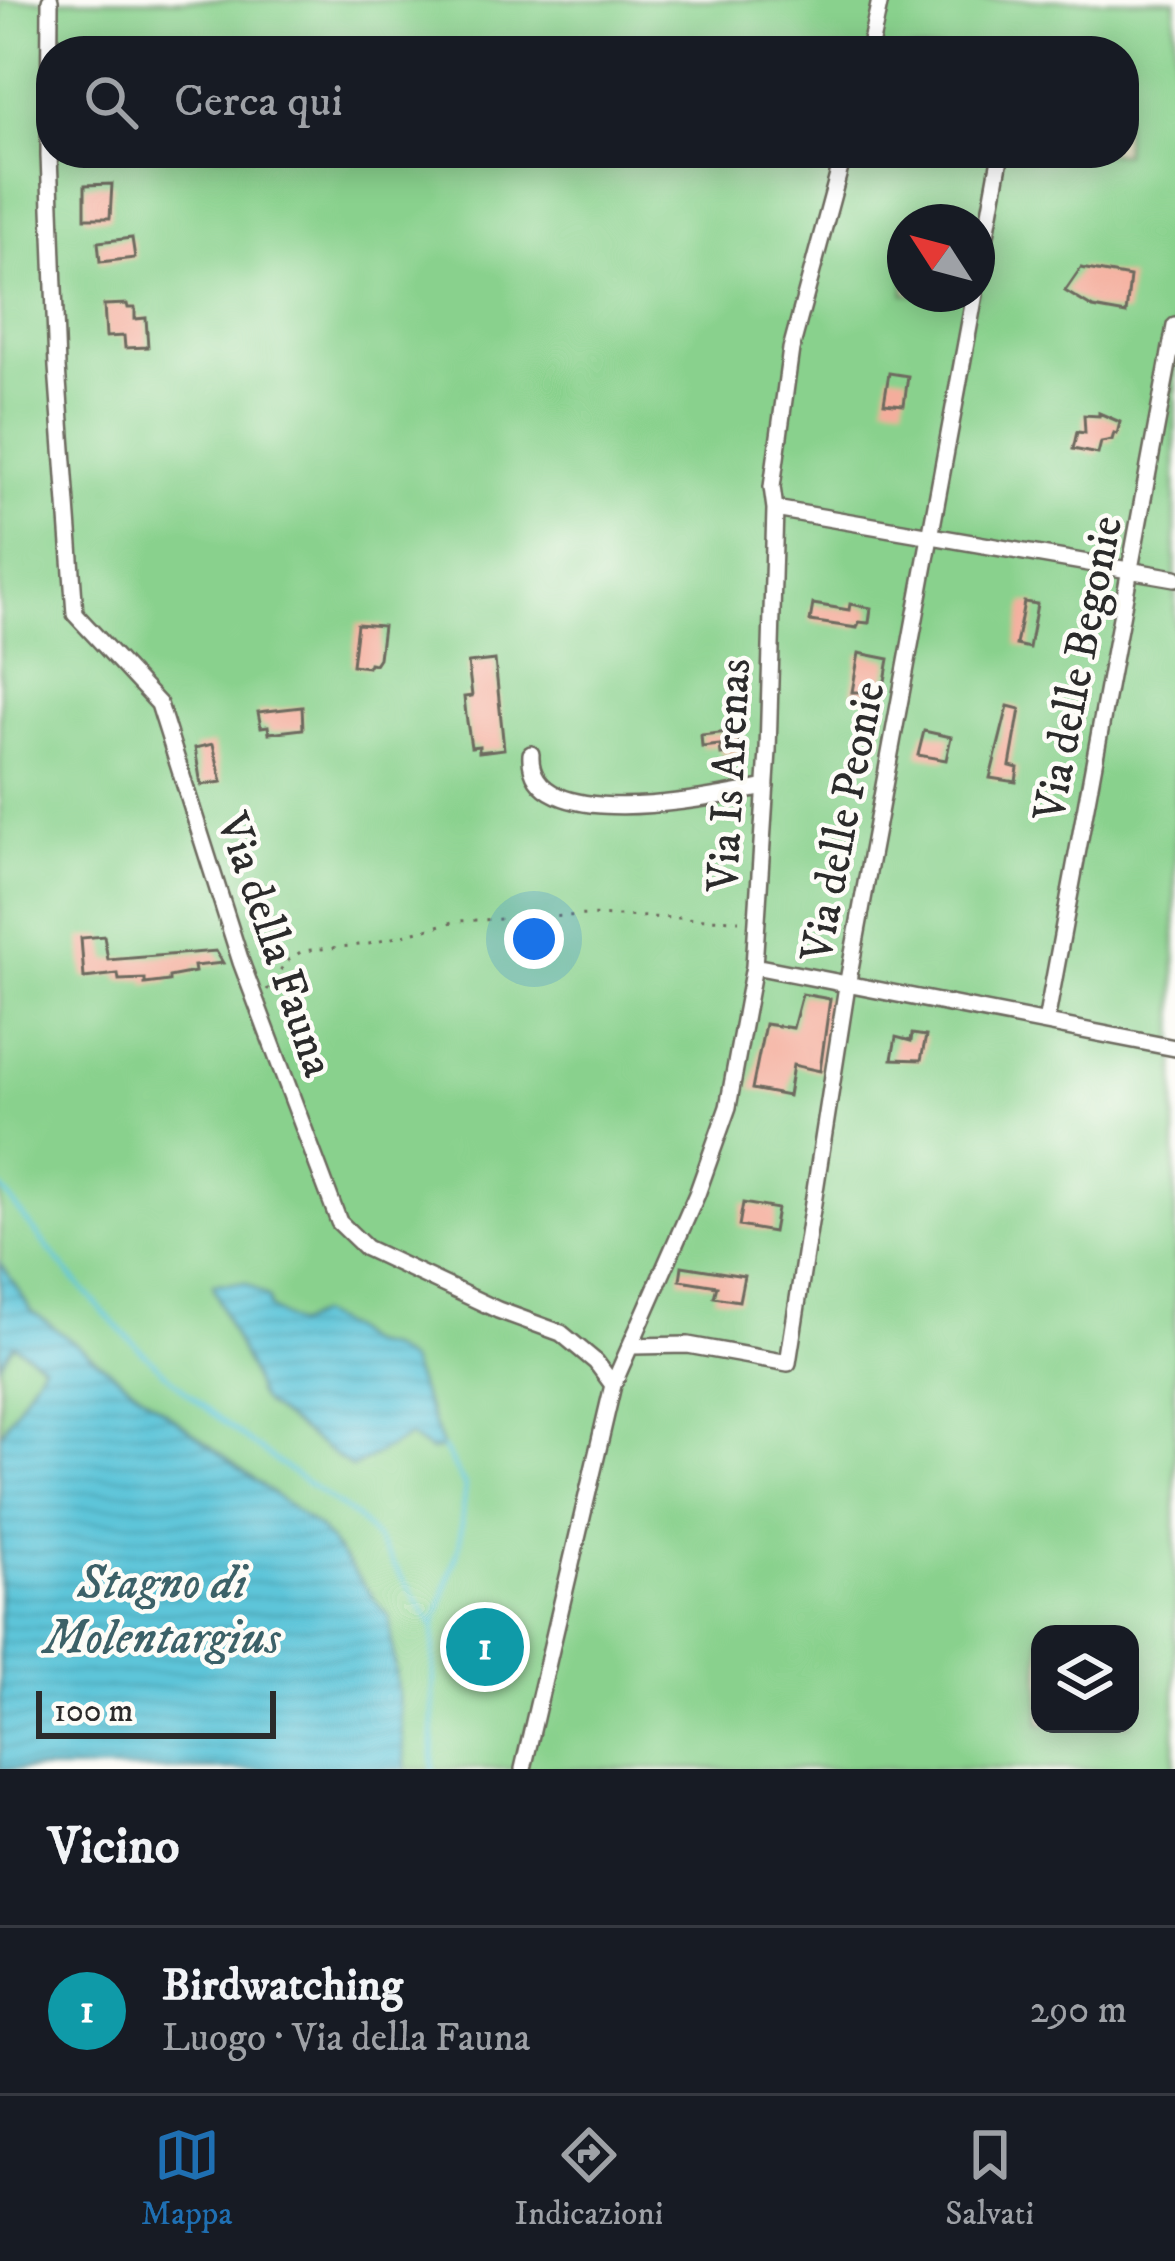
<!DOCTYPE html>
<html lang="it">
<meta charset="utf-8">
<style>
:root{--surface:#171b24;--page:#20242c;--text:#f1f3f6;--muted:#9ea1a6;--line:#363941;--accent:#1f6fb2}
body{margin:0;font-family:"IM FELL DW Pica",serif;background:var(--page);color:var(--text)}
.controls{position:absolute;right:36px;bottom:36px;display:grid;overflow:hidden;border-radius:24px;box-shadow:0 6px 30px #0003}
.controls button{width:108px;height:108px;display:grid;place-items:center;padding:0;border:0;border-bottom:3px solid var(--line);background:var(--surface);color:var(--text);font:60px sans-serif}
.compass{position:absolute;left:887px;top:204px;width:108px;height:108px;border-radius:50%;background:var(--surface);box-shadow:0 6px 30px #0003;rotate:306deg}
.scale{position:absolute;left:36px;bottom:30px;width:240px;box-sizing:border-box;padding-left:12px;border:6px solid #2b2b2b;border-top:0;font-size:33px;line-height:42px;white-space:nowrap;color:#2b2b2b;-webkit-text-stroke:9px #fdfcf7;paint-order:stroke}
.you{position:absolute;left:534px;top:939px;width:42px;height:42px;margin:-30px;border:9px solid #fff;border-radius:50%;background:#1a73e8;box-shadow:0 0 0 18px #1a73e833}
.badge{display:grid;place-items:center;width:78px;height:78px;border-radius:50%;background:var(--accent);color:#fff;font-size:39px;font-weight:700}
.pin{position:absolute;translate:-50% -50%;border:6px solid #fff;box-shadow:0 3px 12px #0006}
.list{margin:0;padding:0;list-style:none}
h2{display:flex;justify-content:space-between;align-items:center;height:156px;margin:0;padding:0 48px;font-size:51px}
h2 small{font-size:39px;font-weight:400;color:var(--muted)}
.list li{display:grid;grid-template-columns:78px 1fr auto;gap:36px;align-items:center;box-sizing:border-box;height:168px;padding:0 48px;border-top:3px solid var(--line)}
.list b{display:block;font-size:45px;white-space:nowrap}
.list p{margin:0;font-size:39px;white-space:nowrap;color:var(--muted)}
.list em{font-size:39px;font-style:normal;color:var(--muted)}
.icon{flex:none;width:66px;height:66px;fill:none;stroke:currentColor;stroke-width:2;stroke-linecap:round;stroke-linejoin:round}
.map{position:relative;flex:none;width:1175px;height:1769px;overflow:hidden}
.search{position:absolute;background:var(--surface);box-shadow:0 6px 30px #0003;left:36px;right:36px;top:36px;height:132px;display:flex;align-items:center;gap:30px;box-sizing:border-box;padding:0 42px;border-radius:48px;color:var(--muted);font-size:45px}
.sheet{height:324px;background:var(--surface)}
nav{display:flex;justify-content:space-around;align-items:center;box-sizing:border-box;height:168px;border-top:3px solid var(--line);background:var(--surface);font-size:33px;color:var(--muted)}
nav a{display:grid;justify-items:center;gap:6px}
nav .on{color:var(--accent)}
.map>svg:first-child{display:block}
.park{fill:#89d18d;stroke:#5a7e5c;stroke-width:3;fill-rule:evenodd}
.water{fill:url(#water-rules);stroke:#447882;stroke-width:3}
.lines{fill:none;stroke-linecap:round;stroke-linejoin:round}
.stream{stroke:#5dc5d9;stroke-width:4.5}
.building{fill:#f4ad9c}
.minor-casing{stroke:#6d6b5f;stroke-width:20}
.path{stroke:#6d6b5f;stroke-width:3;stroke-dasharray:3 9;stroke-linecap:butt}
.minor{stroke:#fff;stroke-width:15}
.labels{text-anchor:middle;stroke-width:9;stroke-linejoin:round;paint-order:stroke}
.street-label{font-size:45px;fill:#2b2b2b;stroke:#fdfcf7}
.water-label{font-size:48px;font-style:italic;fill:#3c6168;stroke:#fdfcf7}
</style>
<div class="map">
<svg width="1175" height="1769" viewBox="0 0 1175 1769">
<defs>
<pattern id="water-rules" width="6" height="5" patternUnits="userSpaceOnUse" patternTransform="scale(3)"><rect width="6" height="5" fill="#5dc5d9"/><path d="M0 2.5h6" fill="none" stroke="#51a9ba"/></pattern>
</defs>
<rect width="100%" height="100%" fill="#fdfcf7"/>
<filter id="ink" filterUnits="userSpaceOnUse"><feTurbulence type="fractalNoise" baseFrequency=".00833" numOctaves="2"/><feDisplacementMap in="SourceGraphic" scale="24" xChannelSelector="R" yChannelSelector="G"/><feConvolveMatrix kernelMatrix="1 2 1 2 8 2 1 2 1" color-interpolation-filters="sRGB"/></filter>
<filter id="wash" filterUnits="userSpaceOnUse"><feTurbulence type="fractalNoise" baseFrequency=".004" numOctaves="4" result="noise"/><feDisplacementMap in="SourceGraphic" scale="48" xChannelSelector="R" yChannelSelector="G"/><feGaussianBlur stdDeviation="2.7" result="paint"/><feColorMatrix in="noise" values="0 0 0 0 0 0 0 0 0 0 0 0 0 0 0 0 0 1.4 0 .05"/><feComposite in="paint" operator="in"/></filter>
<g filter="url(#wash)">
<rect width="100%" height="100%" fill="#e8e2c0"/>
<path class="park" d="M0 0H1175V1769H0ZM51 51H1124V153H51ZM905 222H977V294H905ZM1040 1634H1130V1724H1040Z"/>
<path class="water" d="M0 1262 32 1311 321 1530 389 1617 406 1769H0V1435L43 1364 14 1344 0 1364Z
M246 1283 269 1298 270 1308 296 1325 317 1314 348 1329 366 1344 387 1348 409 1362 443 1448 431 1451 409 1436 352 1468 266 1405C254 1392 256 1384 249 1369 235 1341 223 1315 213 1284Z"/>
<g class="lines">
<path class="stream" d="M0 1186C60 1268 128 1345 207 1409 254 1448 307 1482 357 1518L377 1540 434 1626
M433 1769 434 1626 460 1543 465 1486 443 1448"/>
</g>
<g id="blocks">
<path class="building" d="M112 184 110 218H85V185Z
M132 238 135 258 100 262 98 242Z
M1081 268 1130 277 1126 314 1093 308 1065 291Z
M127 304 128 308H135V319L146 318 148 347 125 348 124 336 106 337 104 305Z
M889 373 908 376 904 405 884 403Z
M1099 413 1120 422 1117 434 1114 433 1112 440 1101 442 1098 454 1073 449 1077 432 1085 433 1084 415 1099 416Z
M1024 602 1037 604 1029 648 1016 645Z
M813 604 849 610 850 604 871 608 869 623 859 622 857 628 810 621Z
M357 624 383 626 379 658 375 664 369 663 368 667 352 665Z
M859 653 889 659 883 692H852Z
M495 660 504 749 479 752V746L471 747 466 715 464 697 472 696 468 663Z
M1008 706 1020 709 1010 766 1018 768 1016 782 990 778Z
M302 707 303 729 269 733 268 726 261 727 258 712Z
M738 731 740 752 721 755 720 745 702 747 701 735Z
M924 731 951 737 946 760 918 755Z
M213 744 222 782 201 785 195 748Z
M104 936 108 960 216 951 223 963 194 966 195 972 169 977V981L145 984V979L119 980 118 974 84 978 81 938Z
M802 994 830 999 820 1071 793 1065 788 1096 752 1089 765 1024 793 1028Z
M912 1034 926 1036 921 1060 892 1059 896 1037 911 1041Z
M743 1203 777 1209 773 1232 739 1226Z
M682 1266 744 1276 739 1301 714 1297 717 1286 680 1280Z"/>
</g>
</g>
<g filter="url(#ink)">
<use href="#blocks" fill-opacity="0" stroke="#6d6b5f" stroke-width="3"/>
<g class="lines">
<defs>
<path id="minor" d="M50 0 49 155 57 367 75 614 159 704 241 962 339 1222 366 1248 498 1310 561 1333 596 1362 613 1385 523 1769
M869 51 880 0
M977 284 1001 153
M775 509 1175 578
M531 754C526 838 716 797 766 787
M754 966 1175 1048
M1046 1022 1175 326
M633 1346 688 1345 788 1363 847 986 975 294
M613 1385 697 1194 728 1107 754 966 768 751 775 509 772 487 791 349 844 153"/>
</defs>
<use href="#minor" class="minor-casing"/>
<path class="path" d="M267 990 286 962 302 951 369 944 457 921 588 915 739 920"/>
<use href="#minor" class="minor"/>
</g>
</g>
<g class="labels">
<g class="street-label">
<text transform="translate(1076 668) rotate(-79)" y="16">Via delle Begonie</text>
<text transform="translate(727 775) rotate(-87)" y="16">Via Is Arenas</text>
<text transform="translate(841 821) rotate(-79)" y="16">Via delle Peonie</text>
<text transform="translate(277 944) rotate(71)" y="16">Via della Fauna</text>
</g>
<g class="water-label">
<text x="162" y="1598">Stagno di<tspan x="162" dy="55">Molentargius</tspan></text>
</g>
</g>
</svg>
<div class="controls">
<button><svg class="icon" aria-label="layers" viewBox="0 0 24 24"><path d="M12 4l9 5-9 5-9-5zM3 14l9 5 9-5"/></svg></button>
</div>
<svg class="compass" viewBox="-18 -18 36 36"><path d="M0-13l5 13h-10z" fill="#e53935"/><path d="M0 13l5-13h-10z" fill="#9ea1a6"/></svg>
<div class="scale">100 m</div>
<div class="you"></div>
<div class="pin badge" style="left:485px;top:1647px;background:#0f9aa8">1</div>
<div class="search"><svg class="icon" aria-label="search" viewBox="0 0 24 24"><circle cx="10" cy="10" r="6"/><path d="M15 15l6 6"/></svg>Cerca qui</div>
</div>
<section class="sheet">
<h2>Vicino<small></small></h2>
<ul class="list">
<li><span class="badge" style="background:#0f9aa8">1</span><div><b>Birdwatching</b><p>Luogo · Via della Fauna</p></div><em>290 m</em></li>
</ul>
</section>
<nav>
<a class="on"><svg class="icon" aria-label="map" viewBox="0 0 24 24"><path d="M3 6l6-2 6 2 6-2v14l-6 2-6-2-6 2zM9 4v14M15 6v14"/></svg>Mappa</a>
<a><svg class="icon" aria-label="directions" viewBox="0 0 24 24"><path d="M12 3l9 9-9 9-9-9zM9 14v-3h6M13 9l2 2-2 2"/></svg>Indicazioni</a>
<a><svg class="icon" aria-label="saved" viewBox="0 0 24 24"><path d="M7 4h10v16l-5-4-5 4z"/></svg>Salvati</a>
</nav>
